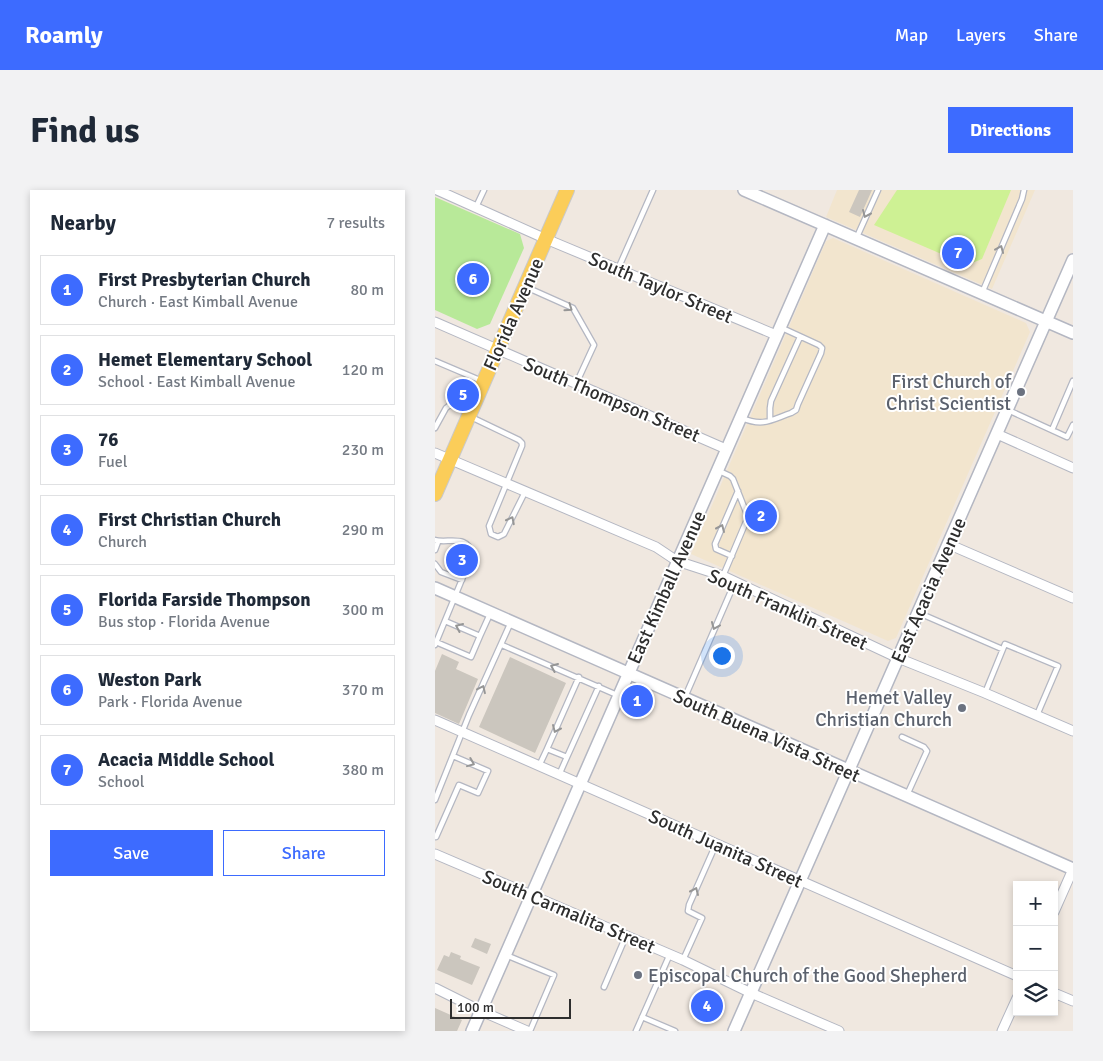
<!DOCTYPE html>
<meta charset="utf-8">
<style>
:root{--surface:#fff;--page:#f2f2f3;--text:#1f2937;--muted:#747a83;--line:#e0e1e3;--accent:#3d6bff}
body{margin:0;font-family:Signika,sans-serif;background:var(--page);color:var(--text)}
.controls{position:absolute;right:15px;bottom:15px;display:grid;overflow:hidden;border-radius:0px;box-shadow:0 2px 8px #0003}
.controls button{width:45px;height:45px;display:grid;place-items:center;padding:0;border:0;border-bottom:1px solid var(--line);background:var(--surface);color:var(--text);font:25px sans-serif}
.scale{position:absolute;left:15px;bottom:12px;width:121px;box-sizing:border-box;padding-left:5px;border:2px solid #2e2e2e;border-top:0;font-size:14px;line-height:18px;white-space:nowrap;color:#2e2e2e;-webkit-text-stroke:4px #fff;paint-order:stroke}
.you{position:absolute;left:286px;top:465px;width:18px;height:18px;margin:-12px;border:4px solid #fff;border-radius:50%;background:#1a73e8;box-shadow:0 0 0 8px #1a73e833}
.badge{display:grid;place-items:center;width:32px;height:32px;border-radius:50%;background:var(--accent);color:#fff;font-size:16px;font-weight:700}
.pin{position:absolute;translate:-50% -50%;border:2px solid #fff;box-shadow:0 1px 5px #0006}
.list{margin:0;padding:0;list-style:none}
h2{display:flex;justify-content:space-between;align-items:center;height:65px;margin:0;padding:0 20px;font-size:21px}
h2 small{font-size:16px;font-weight:400;color:var(--muted)}
.list li{display:grid;grid-template-columns:32px 1fr auto;gap:15px;align-items:center;box-sizing:border-box;height:70px;margin:0 10px 10px;padding:0 10px;border:1px solid var(--line);border-radius:0px}
.list b{display:block;font-size:19px;white-space:nowrap}
.list p{margin:0;font-size:16px;white-space:nowrap;color:var(--muted)}
.list em{font-size:16px;font-style:normal;color:var(--muted)}
.actions{display:flex;gap:10px;padding:15px 20px}
.actions a{flex:1;padding:11px 0;border:1px solid var(--accent);border-radius:0px;text-align:center;font-size:18px;color:var(--accent)}
.actions .main{background:var(--accent);color:#fff}
.icon{flex:none;width:28px;height:28px;fill:none;stroke:currentColor;stroke-width:2;stroke-linecap:round;stroke-linejoin:round}
.map{position:relative;flex:none;width:638px;height:841px;overflow:hidden;border-radius:0px}
header{display:flex;align-items:center;gap:30px;box-sizing:border-box;height:70px;padding:0 25px;background:var(--accent);color:#fff}
header strong{font-size:24px}
nav{display:flex;gap:28px;margin-inline-start:auto;font-size:18px}
.intro{display:flex;align-items:center;justify-content:space-between;box-sizing:border-box;height:120px;padding:0 30px}
h1{margin:0;font-size:35px}
.button{padding:12px 22px;border-radius:0px;background:var(--accent);color:#fff;font-size:18px;font-weight:700}
main{display:flex;gap:30px;padding:0 30px}
aside{flex:1;background:var(--surface);border-radius:0px;box-shadow:0 2px 8px #0003}
.map>svg:first-child{display:block}
.education{fill:#f2e5ce}
.green{fill:#b8e999}
.pitch{fill:#cef194}
.building{fill:#cbc6be}
.lines{fill:none;stroke-linecap:round;stroke-linejoin:round}
.service-casing{stroke:#b4b7c2;stroke-width:7}
.minor-casing{stroke:#b4b7c2;stroke-width:11}
.tertiary-casing{stroke:#b4b7c2;stroke-width:14}
.primary-casing{stroke:#c9c9c9;stroke-width:16}
.service{stroke:#fff;stroke-width:4.5}
.minor{stroke:#fff;stroke-width:9}
.tertiary{stroke:#fff;stroke-width:11}
.primary{stroke:#fbcd59;stroke-width:14}
.oneway{stroke:#969696}
.worship-dot{fill:#6b7280;stroke:#fff;stroke-width:2}
.labels{text-anchor:middle;stroke-width:4;stroke-linejoin:round;paint-order:stroke}
.street-label{font-size:19px;fill:#2e2e2e;stroke:#fff}
.worship-label{font-size:19px;fill:#5b616d;stroke:#fff;text-anchor:end}
</style>
<header>
<strong>Roamly</strong>
<nav><a>Map</a><a>Layers</a><a>Share</a></nav>
</header>
<div class="intro"><h1>Find us</h1><a class="button">Directions</a></div>
<main>
<aside>
<h2>Nearby<small>7 results</small></h2>
<ul class="list">
<li><span class="badge">1</span><div><b>First Presbyterian Church</b><p>Church · East Kimball Avenue</p></div><em>80 m</em></li>
<li><span class="badge">2</span><div><b>Hemet Elementary School</b><p>School · East Kimball Avenue</p></div><em>120 m</em></li>
<li><span class="badge">3</span><div><b>76</b><p>Fuel</p></div><em>230 m</em></li>
<li><span class="badge">4</span><div><b>First Christian Church</b><p>Church</p></div><em>290 m</em></li>
<li><span class="badge">5</span><div><b>Florida Farside Thompson</b><p>Bus stop · Florida Avenue</p></div><em>300 m</em></li>
<li><span class="badge">6</span><div><b>Weston Park</b><p>Park · Florida Avenue</p></div><em>370 m</em></li>
<li><span class="badge">7</span><div><b>Acacia Middle School</b><p>School</p></div><em>380 m</em></li>
</ul>
<div class="actions"><a class="main">Save</a><a>Share</a></div>
</aside>
<div class="map">
<svg width="638" height="841" viewBox="0 0 638 841">
<rect width="100%" height="100%" fill="#f0e8e0"/>
<path class="education" d="M402 0H600L557 99 391 27Z
M398 48 591 133 595 142 461 448 453 451 256 364 391 51Z"/>
<path class="green" d="M0 7 85 44 89 58 55 134 42 139 0 120Z"/>
<path class="pitch" d="M462 0H576L547 69 532 75 439 35Z"/>
<path class="building" d="M424 0H437L425 27 414 22Z
M7 464 24 472 21 479 43 489 24 534 0 523V481Z
M75 467 131 493 100 563 44 537Z
M40 748 56 754 52 764 36 757Z
M16 762 26 766 25 769 45 777 37 795 2 780 9 765 14 767Z
M0 818 27 830 22 841H0Z"/>
<g class="lines">
<defs>
<path id="service" d="M41 17 49 0
M421 49 443 0
M183 79 218 0
M91 97 138 118 159 155 141 194
M547 103 587 9 589 0
M0 171 47 191
M573 220 632 247 638 235
M36 227 84 250 87 253V256L54 336 56 344 63 347 69 344 90 302
M307 228C328 237 336 230 356 223L361 220 363 214 386 163 387 158 384 155 347 138
M335 230V218L336 211 365 147
M0 238 11 218 15 215 34 221
M617 240 638 191
M282 280 295 286 298 289 313 327 288 386
M0 350C11 354 34 343 37 365L0 455
M0 360 3 352
M297 366 281 359 280 354 303 301
M0 374 6 382 27 390
M484 423 567 459
M45 446 55 424
M1 452 36 467 45 446 10 431
M67 455 182 505
M550 503 570 454 623 476 602 525
M250 507 300 392
M467 547 489 557 492 561 472 605
M112 559 144 487
M132 567 164 496
M104 576 112 559 132 567 124 585
M0 610 34 525 76 432
M0 647H1L24 595 43 603 53 581 18 566
M71 765 119 785 95 841
M248 770 267 728 253 721 254 715 281 654
M169 797 191 746
M207 827 240 841
M201 841 235 764"/>
<path id="minor" d="M2 0 111 49 341 145
M0 132 291 259
M562 244 638 278
M0 263 221 357 242 371 288 386 463 468 550 503 638 541
M513 354 638 408
M0 530 582 786
M0 664 248 770 316 803 404 841
M619 722 638 679
M0 798 46 821 92 841
M619 803 638 811
M567 841 582 808"/>
<path id="tertiary" d="M309 0 638 143
M0 398 638 679
M37 841 390 35
M299 841 638 70"/>
<path id="primary" d="M0 304 132 0"/>
</defs>
<use href="#service" class="service-casing"/>
<use href="#minor" class="minor-casing"/>
<use href="#tertiary" class="tertiary-casing"/>
<use href="#primary" class="primary-casing"/>
<use href="#service" class="service"/>
<use href="#minor" class="minor"/>
<use href="#tertiary" class="tertiary"/>
<use href="#primary" class="primary"/>
</g>
<defs><path id="oneway-chevron" d="M-2-3.5L2.5 0L-2 3.5" fill="none" stroke-width="1.6" stroke-linecap="round" stroke-linejoin="round" transform="scale(1.25)"/></defs>
<g class="oneway">
<use href="#oneway-chevron" transform="translate(431 24) rotate(114)"/>
<use href="#oneway-chevron" transform="translate(565 59) rotate(-67)"/>
<use href="#oneway-chevron" transform="translate(134 118) rotate(35)"/>
<use href="#oneway-chevron" transform="translate(76 330) rotate(-63)"/>
<use href="#oneway-chevron" transform="translate(286 338) rotate(-66)"/>
<use href="#oneway-chevron" transform="translate(280 436) rotate(113)"/>
<use href="#oneway-chevron" transform="translate(24 437) rotate(-156)"/>
<use href="#oneway-chevron" transform="translate(119 477) rotate(-157)"/>
<use href="#oneway-chevron" transform="translate(47 499) rotate(-65)"/>
<use href="#oneway-chevron" transform="translate(121 539) rotate(114)"/>
<use href="#oneway-chevron" transform="translate(36 573) rotate(22)"/>
<use href="#oneway-chevron" transform="translate(260 701) rotate(-66)"/>
</g>
<g class="worship-dot">
<circle cx="586" cy="202" r="5"/>
<circle cx="527" cy="518" r="5"/>
<circle cx="203" cy="785" r="5"/>
</g>
<g class="labels">
<g class="street-label">
<text transform="translate(226 97) rotate(23)" y="7">South Taylor Street</text>
<text transform="translate(78 124) rotate(-66)" y="7">Florida Avenue</text>
<text transform="translate(177 209) rotate(23)" y="7">South Thompson Street</text>
<text transform="translate(231 397) rotate(-66)" y="7">East Kimball Avenue</text>
<text transform="translate(493 400) rotate(-66)" y="7">East Acacia Avenue</text>
<text transform="translate(353 419) rotate(24)" y="7">South Franklin Street</text>
<text transform="translate(332 545) rotate(24)" y="7">South Buena Vista Street</text>
<text transform="translate(291 658) rotate(24)" y="7">South Juanita Street</text>
<text transform="translate(134 721) rotate(23)" y="7">South Carmalita Street</text>
</g>
<g class="worship-label">
<text x="576" y="198">First Church of<tspan x="576" dy="22">Christ Scientist</tspan></text>
<text x="517" y="514">Hemet Valley<tspan x="517" dy="22">Christian Church</tspan></text>
<text x="213" y="792" text-anchor="start">Episcopal Church of the Good Shepherd</text>
</g>
</g>
</svg>
<div class="controls">
<button>+</button>
<button>−</button>
<button><svg class="icon" aria-label="layers" viewBox="0 0 24 24"><path d="M12 4l9 5-9 5-9-5zM3 14l9 5 9-5"/></svg></button>
</div>
<div class="scale">100 m</div>
<div class="you"></div>
<div class="pin badge" style="left:202px;top:511px">1</div>
<div class="pin badge" style="left:326px;top:326px">2</div>
<div class="pin badge" style="left:27px;top:370px">3</div>
<div class="pin badge" style="left:272px;top:816px">4</div>
<div class="pin badge" style="left:28px;top:205px">5</div>
<div class="pin badge" style="left:38px;top:89px">6</div>
<div class="pin badge" style="left:523px;top:63px">7</div>
</div>
</main>
